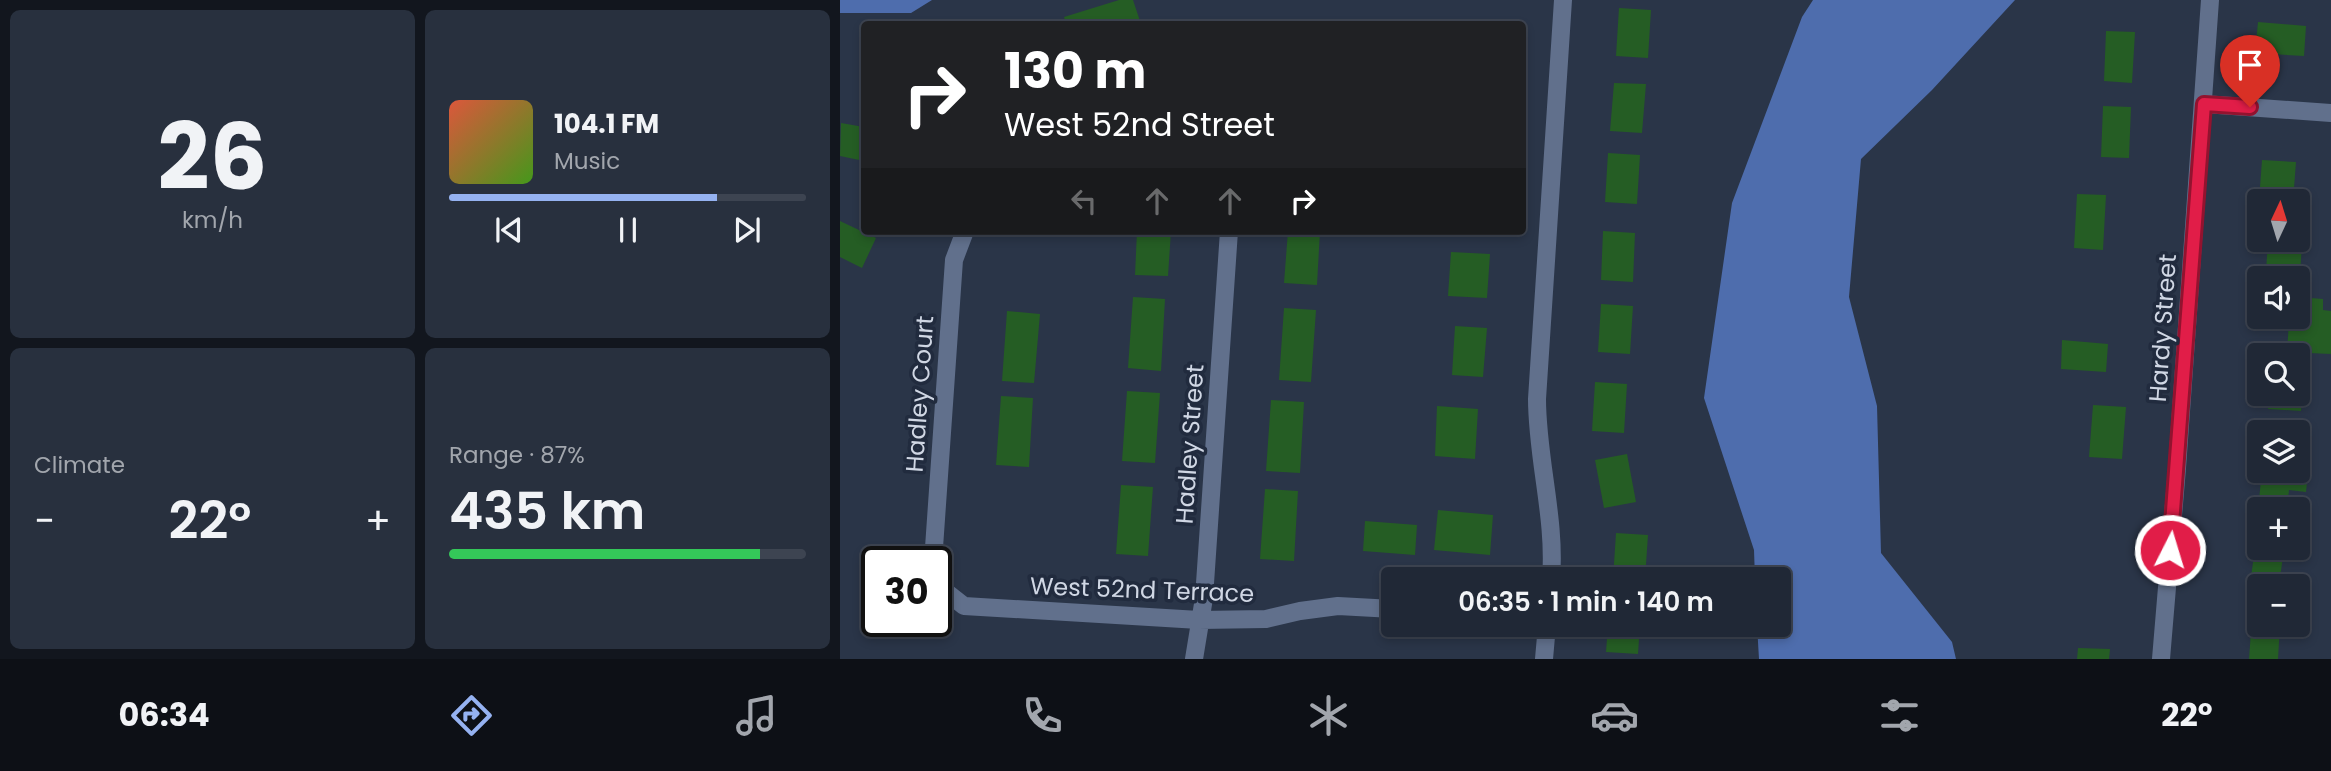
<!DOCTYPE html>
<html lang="en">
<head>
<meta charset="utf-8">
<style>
  :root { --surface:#202836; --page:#28303e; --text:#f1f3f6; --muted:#a2a6ad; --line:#3d4451; --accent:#95b2f1 }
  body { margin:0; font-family:Poppins,sans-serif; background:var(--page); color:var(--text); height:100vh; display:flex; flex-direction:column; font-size:26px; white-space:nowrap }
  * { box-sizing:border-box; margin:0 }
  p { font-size:23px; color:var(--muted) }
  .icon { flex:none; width:38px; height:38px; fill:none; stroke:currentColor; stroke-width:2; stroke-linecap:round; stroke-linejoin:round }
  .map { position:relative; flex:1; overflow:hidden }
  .side { display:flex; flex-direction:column; gap:10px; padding:10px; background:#12161e; width:840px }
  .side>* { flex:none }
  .top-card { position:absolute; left:21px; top:21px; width:665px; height:214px; border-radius:7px; box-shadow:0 4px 10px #0003,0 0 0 2px var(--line); background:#202124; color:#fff; overflow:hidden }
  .needle { width:46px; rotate:4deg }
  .buttons { position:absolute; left:1407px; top:189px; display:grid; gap:14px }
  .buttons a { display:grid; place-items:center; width:63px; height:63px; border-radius:7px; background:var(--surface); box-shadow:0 4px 10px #0003,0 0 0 2px var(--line); font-size:35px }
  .speed { position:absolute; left:21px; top:546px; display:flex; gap:14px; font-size:35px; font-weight:700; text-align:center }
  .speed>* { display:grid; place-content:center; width:91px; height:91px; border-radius:50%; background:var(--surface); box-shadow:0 4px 10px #0003,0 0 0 2px var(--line); line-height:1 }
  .speed .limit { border:4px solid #111; border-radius:10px; background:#fff; color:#111 }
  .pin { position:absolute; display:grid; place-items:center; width:60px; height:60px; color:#fff; margin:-72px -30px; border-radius:50% 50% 50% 0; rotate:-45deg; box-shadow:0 0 7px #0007 }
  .pin .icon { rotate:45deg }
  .me { position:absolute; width:77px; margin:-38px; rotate:5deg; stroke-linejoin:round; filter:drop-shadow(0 0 5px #0008) }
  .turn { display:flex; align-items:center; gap:24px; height:147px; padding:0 28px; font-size:32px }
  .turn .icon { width:91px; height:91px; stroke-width:2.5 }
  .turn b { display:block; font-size:49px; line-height:60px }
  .lanes { display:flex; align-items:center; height:66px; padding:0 28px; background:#0003; justify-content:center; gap:35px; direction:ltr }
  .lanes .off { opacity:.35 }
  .big { font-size:52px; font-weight:600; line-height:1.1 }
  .side .tile { flex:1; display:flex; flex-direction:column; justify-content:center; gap:10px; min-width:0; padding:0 24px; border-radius:10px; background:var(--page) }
  .side .dial { align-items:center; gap:0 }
  .dial b { font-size:91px; line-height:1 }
  .song { display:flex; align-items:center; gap:21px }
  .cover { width:84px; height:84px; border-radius:10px; background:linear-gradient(135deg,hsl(10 70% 55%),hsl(100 70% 35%)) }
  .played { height:7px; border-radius:4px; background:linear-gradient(90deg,var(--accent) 75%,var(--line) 75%) }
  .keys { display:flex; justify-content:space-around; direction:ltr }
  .heat { display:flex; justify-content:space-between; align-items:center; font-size:38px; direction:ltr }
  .charge { height:10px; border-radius:5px; background:linear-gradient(90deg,#34c759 87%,var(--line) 0) }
  .side .tiles { flex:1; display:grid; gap:10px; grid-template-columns:repeat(2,1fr) }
  .trip { position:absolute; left:541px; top:567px; width:410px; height:70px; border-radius:7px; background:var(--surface); box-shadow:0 4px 10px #0003,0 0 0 2px var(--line); font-weight:600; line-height:70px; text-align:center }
  .tabs { display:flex; height:112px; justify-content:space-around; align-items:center; background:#0d1016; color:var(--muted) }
  .tabs .icon { width:49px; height:49px }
  .tabs .on { color:var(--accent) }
  .tabs b { font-size:32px; color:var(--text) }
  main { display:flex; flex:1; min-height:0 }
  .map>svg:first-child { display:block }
  .forest { fill:#4e6dad }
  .building { fill:#255d24 }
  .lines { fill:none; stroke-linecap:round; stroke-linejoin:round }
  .minor { stroke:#61708c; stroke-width:18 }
  .route-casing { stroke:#92132f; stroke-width:18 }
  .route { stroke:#e11d48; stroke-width:12 }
  .labels { text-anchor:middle; stroke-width:7; stroke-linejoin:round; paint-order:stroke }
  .street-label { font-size:24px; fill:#d0d7e4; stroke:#212b3e }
</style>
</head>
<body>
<main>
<section class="side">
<div class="tiles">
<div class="tile dial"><b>26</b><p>km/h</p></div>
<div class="tile">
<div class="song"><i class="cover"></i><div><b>104.1 FM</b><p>Music</p></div></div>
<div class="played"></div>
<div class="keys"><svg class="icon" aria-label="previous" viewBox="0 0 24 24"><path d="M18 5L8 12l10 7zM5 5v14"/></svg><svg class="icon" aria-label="pause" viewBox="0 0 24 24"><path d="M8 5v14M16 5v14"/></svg><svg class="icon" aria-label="next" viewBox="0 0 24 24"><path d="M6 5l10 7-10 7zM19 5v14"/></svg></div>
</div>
<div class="tile"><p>Climate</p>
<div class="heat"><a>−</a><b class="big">22°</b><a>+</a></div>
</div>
<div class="tile"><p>Range · 87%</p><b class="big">435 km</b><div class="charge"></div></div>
</div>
</section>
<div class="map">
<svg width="1491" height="659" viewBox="0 0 1491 659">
  <rect width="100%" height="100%" fill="#2a3548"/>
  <path class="forest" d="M0,0H92L71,13H0Z
    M973,0H1175L1092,90L1021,159L1009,297L1037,406L1041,553L1112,642L1116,659H919L917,625H938V579H915L914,550L864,398L892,203L962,17Z"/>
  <path class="building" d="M279,0H293L301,24H226L224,17Z
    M779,8L811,10L808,58L776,56Z
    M1418,22L1466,26L1464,56L1415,53Z
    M1266,31L1295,32L1292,83L1264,81Z
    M774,83L806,84L802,133L770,131Z
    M1263,106L1291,107L1289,158L1261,157Z
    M1,123L24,127V161L0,156Z
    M768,153L800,155L797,204L765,202Z
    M1422,160L1456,162L1453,201H1419Z
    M1237,194L1266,195L1263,250L1234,248Z
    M0,221L36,238L22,268L0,257Z
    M1458,230H1463L1460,274L1426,272L1428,240H1458Z
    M297,231H331L328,276L295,275Z
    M448,231H480L477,285L444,283Z
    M763,231L795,233L793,282L761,280Z
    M611,252L650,254L647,298L608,296Z
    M293,297L325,299L321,371L288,368Z
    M1458,297L1483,299V310L1491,311V354L1447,352L1449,321L1435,320V317H1458Z
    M761,304L793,306L790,354L758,352Z
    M444,308L476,310L471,382L439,380Z
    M167,311L200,314L194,383L162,381Z
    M615,326L647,328L643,377L612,375Z
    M1222,340L1268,344L1266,372L1221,369Z
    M1458,367H1464L1461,411L1428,409L1429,394H1458Z
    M755,382L787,384L784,433L752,431Z
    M287,391L320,393L315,463L282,461Z
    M161,396L193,398L189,467L156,465Z
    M431,400L464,402L460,473L426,471Z
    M1253,405L1286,407L1282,459L1249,457Z
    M597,406L638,409L635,459L595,456Z
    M787,454L796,502L764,508L755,460Z
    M1422,471L1468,472L1466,492L1449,490L1447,509H1418Z
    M281,485L313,487L308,556L276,554Z
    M425,489L458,491L454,561L420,559Z
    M598,510L653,515L650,555L594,550Z
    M525,521L577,525L575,555L523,551Z
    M776,533L808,535L805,579H773Z
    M1416,539H1419V548H1444L1439,586H1419V594L1409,593Z
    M1412,618H1419V625H1440L1438,659H1409Z
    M768,625H800L798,654L766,652Z
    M1238,648L1270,649L1269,659H1237Z"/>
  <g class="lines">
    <path class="minor" d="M1364,104L1491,113
      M93,562L114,260L125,231
      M711,579C716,519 697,459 697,399L723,0
      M96,584L124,606L359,620L426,619L460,611L498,606L553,609
      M354,659L364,598L389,231
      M704,659L707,625
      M1321,659L1337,468L1370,0"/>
  </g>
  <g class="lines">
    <defs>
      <path id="route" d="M1330,550L1364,104L1410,107"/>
    </defs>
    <use href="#route" class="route-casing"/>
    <use href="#route" class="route"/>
  </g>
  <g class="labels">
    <g class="street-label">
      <text transform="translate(1323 328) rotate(-86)" y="8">Hardy Street</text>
      <text transform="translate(80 394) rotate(-86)" y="8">Hadley Court</text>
      <text transform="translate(350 444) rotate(-86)" y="8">Hadley Street</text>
      <text transform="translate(302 590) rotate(2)" y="8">West 52nd Terrace</text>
    </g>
  </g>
</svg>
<div class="buttons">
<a><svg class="needle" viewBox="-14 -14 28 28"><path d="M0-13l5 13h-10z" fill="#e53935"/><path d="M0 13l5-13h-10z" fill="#a2a6ad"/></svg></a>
<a><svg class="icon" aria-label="sound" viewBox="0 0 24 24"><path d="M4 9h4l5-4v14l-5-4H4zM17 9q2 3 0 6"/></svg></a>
<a><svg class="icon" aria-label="search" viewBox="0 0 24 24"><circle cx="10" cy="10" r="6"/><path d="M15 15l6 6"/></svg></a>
<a><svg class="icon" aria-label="layers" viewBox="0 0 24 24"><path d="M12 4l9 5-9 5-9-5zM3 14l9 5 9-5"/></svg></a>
<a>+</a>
<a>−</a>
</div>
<div class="speed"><div class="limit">30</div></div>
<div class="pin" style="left:1410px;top:107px;background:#d93025"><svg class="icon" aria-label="arrive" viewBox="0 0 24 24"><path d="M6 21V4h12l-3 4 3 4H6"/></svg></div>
<svg class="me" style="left:1330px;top:550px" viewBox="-20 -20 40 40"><circle r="17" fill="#e11d48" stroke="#fff" stroke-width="3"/><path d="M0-11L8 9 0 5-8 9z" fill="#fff"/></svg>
<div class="trip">06:35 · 1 min · 140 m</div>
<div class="top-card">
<div class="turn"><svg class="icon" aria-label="right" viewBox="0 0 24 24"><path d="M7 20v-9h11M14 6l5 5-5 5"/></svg><div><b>130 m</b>West 52nd Street</div></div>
<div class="lanes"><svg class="icon off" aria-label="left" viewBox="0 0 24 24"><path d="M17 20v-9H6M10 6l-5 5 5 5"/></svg><svg class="icon off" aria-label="ahead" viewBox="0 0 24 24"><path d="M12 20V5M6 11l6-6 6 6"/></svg><svg class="icon off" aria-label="ahead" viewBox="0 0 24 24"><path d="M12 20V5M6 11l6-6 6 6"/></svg><svg class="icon" aria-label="right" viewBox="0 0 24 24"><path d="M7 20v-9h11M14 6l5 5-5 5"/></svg></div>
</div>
</div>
</main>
<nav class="tabs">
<b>06:34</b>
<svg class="icon on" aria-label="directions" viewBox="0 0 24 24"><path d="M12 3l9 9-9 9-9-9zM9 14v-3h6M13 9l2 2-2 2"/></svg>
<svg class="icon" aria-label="music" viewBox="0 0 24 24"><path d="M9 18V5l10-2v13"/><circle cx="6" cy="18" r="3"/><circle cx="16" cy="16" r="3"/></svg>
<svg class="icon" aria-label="phone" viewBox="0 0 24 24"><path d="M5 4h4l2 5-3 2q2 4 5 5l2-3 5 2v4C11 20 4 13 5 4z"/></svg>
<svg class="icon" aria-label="climate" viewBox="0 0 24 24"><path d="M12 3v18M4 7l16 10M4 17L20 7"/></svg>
<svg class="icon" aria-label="car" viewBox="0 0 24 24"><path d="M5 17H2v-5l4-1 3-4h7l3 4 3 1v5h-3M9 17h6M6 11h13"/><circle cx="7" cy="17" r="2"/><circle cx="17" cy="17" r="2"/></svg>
<svg class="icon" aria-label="filters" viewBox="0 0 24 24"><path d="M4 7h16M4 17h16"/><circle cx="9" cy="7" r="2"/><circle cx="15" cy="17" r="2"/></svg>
<b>22°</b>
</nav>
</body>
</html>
